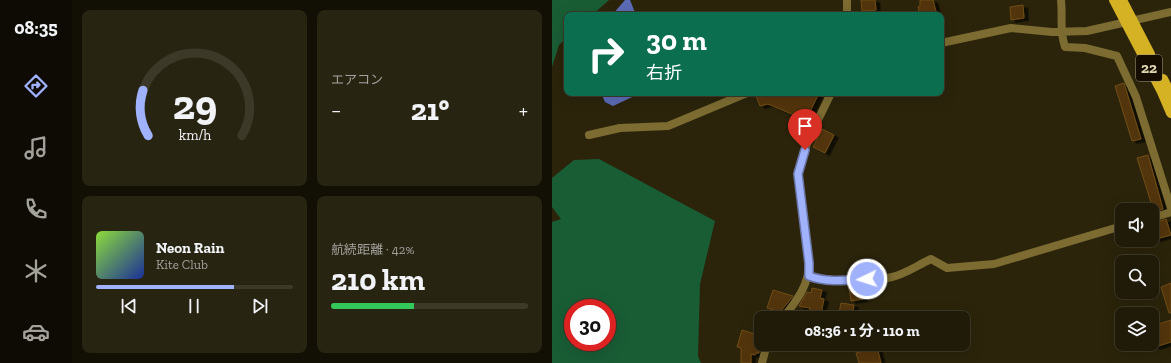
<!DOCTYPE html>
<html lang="ja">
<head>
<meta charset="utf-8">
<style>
  :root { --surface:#201b08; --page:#282412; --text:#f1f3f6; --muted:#a2a19c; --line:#3d3929; --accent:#a1b2fd }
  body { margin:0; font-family:"Zilla Slab","Noto Sans JP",serif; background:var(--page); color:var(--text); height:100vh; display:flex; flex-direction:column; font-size:15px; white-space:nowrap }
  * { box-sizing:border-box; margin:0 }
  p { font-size:13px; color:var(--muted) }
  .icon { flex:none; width:22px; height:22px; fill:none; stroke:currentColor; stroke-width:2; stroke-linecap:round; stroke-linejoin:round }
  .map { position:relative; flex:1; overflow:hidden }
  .sheet { display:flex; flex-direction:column; gap:10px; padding:10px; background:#120f04; width:480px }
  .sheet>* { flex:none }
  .top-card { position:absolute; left:12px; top:12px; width:380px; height:84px; border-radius:8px; box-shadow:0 4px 16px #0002,0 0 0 1px var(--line); background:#0b6e4f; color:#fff; overflow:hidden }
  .fabs { position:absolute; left:563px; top:203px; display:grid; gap:8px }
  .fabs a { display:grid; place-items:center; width:44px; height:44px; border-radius:8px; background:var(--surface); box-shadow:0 4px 16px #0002,0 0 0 1px var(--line); font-size:20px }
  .speed { position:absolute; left:12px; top:299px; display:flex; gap:8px; font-size:20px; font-weight:700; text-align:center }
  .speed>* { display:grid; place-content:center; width:52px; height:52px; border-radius:50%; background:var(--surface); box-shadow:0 4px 16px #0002,0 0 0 1px var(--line); line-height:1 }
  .speed .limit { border:6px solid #d22; background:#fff; color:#111 }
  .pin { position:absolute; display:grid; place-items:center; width:34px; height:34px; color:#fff; margin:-41px -17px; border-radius:50% 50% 50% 0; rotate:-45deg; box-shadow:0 0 4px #0007 }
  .pin .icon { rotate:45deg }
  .me { position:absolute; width:44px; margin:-22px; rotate:266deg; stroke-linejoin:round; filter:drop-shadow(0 0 3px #0008) }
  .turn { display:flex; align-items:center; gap:14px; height:84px; padding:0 16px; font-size:18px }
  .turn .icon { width:52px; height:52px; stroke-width:2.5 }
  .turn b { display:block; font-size:28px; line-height:34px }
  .big { font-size:30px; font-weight:700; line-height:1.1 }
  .sheet .card { flex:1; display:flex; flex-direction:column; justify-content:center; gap:6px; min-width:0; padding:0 14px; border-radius:8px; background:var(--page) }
  .sheet .dial { align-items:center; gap:0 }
  .dial svg { height:104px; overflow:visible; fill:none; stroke:var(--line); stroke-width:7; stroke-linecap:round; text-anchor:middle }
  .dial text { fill:var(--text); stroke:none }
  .song { display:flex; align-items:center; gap:12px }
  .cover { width:48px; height:48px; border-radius:6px; background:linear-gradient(135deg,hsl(90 70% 55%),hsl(230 70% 35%)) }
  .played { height:4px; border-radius:2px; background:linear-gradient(90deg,var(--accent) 70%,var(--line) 70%) }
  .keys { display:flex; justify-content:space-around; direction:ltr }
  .heat { display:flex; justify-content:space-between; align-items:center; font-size:22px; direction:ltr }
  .charge { height:6px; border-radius:3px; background:linear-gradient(90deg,#34c759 42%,var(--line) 0) }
  .sheet .tiles { flex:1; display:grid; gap:10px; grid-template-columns:repeat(2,1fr) }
  .trip { position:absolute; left:202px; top:311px; width:216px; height:40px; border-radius:8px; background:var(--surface); box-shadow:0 4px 16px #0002,0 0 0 1px var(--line); font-weight:700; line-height:40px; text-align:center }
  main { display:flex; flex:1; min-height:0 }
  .tab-bar { display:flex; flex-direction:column; width:72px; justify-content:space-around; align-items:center; background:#0d0b03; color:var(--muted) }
  .tab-bar .icon { width:28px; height:28px }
  .tab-bar .current { color:var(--accent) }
  .tab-bar b { font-size:18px; color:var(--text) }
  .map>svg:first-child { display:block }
  .forest { fill:#195d35; fill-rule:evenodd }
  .water { fill:#5c6bb5 }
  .building { fill:#523608; stroke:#704d18; filter:url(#shadow) }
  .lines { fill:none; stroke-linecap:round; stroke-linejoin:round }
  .street { stroke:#7c6c32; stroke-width:8 }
  .primary { stroke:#d5b223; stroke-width:10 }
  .route-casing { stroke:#6974a4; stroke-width:10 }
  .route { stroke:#a1b2fd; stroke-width:7 }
  .labels { text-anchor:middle; stroke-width:4; stroke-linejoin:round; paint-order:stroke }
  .shield { fill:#140d00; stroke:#a1987a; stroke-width:1 }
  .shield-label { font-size:15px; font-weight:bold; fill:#ded4ae }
</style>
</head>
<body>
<main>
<nav class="tab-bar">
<b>08:35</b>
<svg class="icon current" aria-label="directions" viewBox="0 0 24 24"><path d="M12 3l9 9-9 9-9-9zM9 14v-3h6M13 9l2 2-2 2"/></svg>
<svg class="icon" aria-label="music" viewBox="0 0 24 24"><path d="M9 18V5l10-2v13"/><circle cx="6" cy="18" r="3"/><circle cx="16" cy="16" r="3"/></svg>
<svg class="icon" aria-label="phone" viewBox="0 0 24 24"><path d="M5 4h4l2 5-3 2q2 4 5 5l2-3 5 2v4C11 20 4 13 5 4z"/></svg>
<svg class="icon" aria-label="climate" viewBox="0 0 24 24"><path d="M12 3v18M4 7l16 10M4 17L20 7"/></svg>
<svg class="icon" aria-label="car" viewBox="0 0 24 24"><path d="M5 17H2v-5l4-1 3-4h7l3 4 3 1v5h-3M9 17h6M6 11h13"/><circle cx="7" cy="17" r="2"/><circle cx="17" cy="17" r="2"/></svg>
</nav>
<section class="sheet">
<div class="tiles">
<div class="card dial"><svg viewBox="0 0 100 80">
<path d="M14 69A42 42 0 1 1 86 69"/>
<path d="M14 69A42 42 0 0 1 10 34" stroke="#a1b2fd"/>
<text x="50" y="56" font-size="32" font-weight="700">29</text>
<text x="50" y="72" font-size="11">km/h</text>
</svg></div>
<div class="card"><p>エアコン</p>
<div class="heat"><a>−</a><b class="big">21°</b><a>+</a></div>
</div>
<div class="card">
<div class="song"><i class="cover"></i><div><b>Neon Rain</b><p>Kite Club</p></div></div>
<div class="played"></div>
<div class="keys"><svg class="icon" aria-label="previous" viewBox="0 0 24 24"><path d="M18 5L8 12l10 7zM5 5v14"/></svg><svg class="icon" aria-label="pause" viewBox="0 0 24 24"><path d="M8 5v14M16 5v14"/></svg><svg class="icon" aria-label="next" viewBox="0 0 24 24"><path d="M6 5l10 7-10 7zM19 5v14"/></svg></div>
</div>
<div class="card"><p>航続距離 · 42%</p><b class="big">210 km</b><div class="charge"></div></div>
</div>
</section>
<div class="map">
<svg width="619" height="363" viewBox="0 0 619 363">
  <defs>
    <filter id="shadow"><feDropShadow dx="4.5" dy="2.5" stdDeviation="0" flood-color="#0009"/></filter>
  </defs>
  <rect width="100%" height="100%" fill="#2b240b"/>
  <path class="forest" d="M0,0H57L40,15H15V37L7,45L0,67Z
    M47,159L163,221L148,284L146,356L149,363H0V222L9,219L0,207V178L22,160ZM21,308H55V342H21Z"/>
  <path class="water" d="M73,0H78L84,15H60Z
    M49,93H89L61,106L53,102Z"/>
  <path class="building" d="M309,0H323L324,10L310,11Z
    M368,0H381L385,15H368L366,7L368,6Z
    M471,5L472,18L459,20L458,7Z
    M572,83L589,139L580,141L563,86Z
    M212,93H236L243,96L245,93H267L254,120L216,104L208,106L204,96Z
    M270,129L282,135L273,153L261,147Z
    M596,155L611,209L602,212L585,158Z
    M614,219L619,235L600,240V224Z
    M619,283V313H617L609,287Z
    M309,287L311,299L299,301L297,288Z
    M260,288L270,290L268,298L272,299L268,318H256L258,308L247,306L255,292L259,293Z
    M221,290L241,296L228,312L215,308Z
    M289,303L302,305L300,318H286Z
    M619,320V342L603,347L600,336V326Z
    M190,330L209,336L207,353H204L203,355L199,354V363H189V348L185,347Z
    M325,347L329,363H307L304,353Z"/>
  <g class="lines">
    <path class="street" d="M509,0C511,18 507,29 513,47L533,48L565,56L584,97L619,208
      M295,15V0
      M389,43L459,28L500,32L535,31L619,12
      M37,135L68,128L116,126L195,93
      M600,218L619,212
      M257,276C272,282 323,281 340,277C353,274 366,265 379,259L395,268L442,264L570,226
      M231,318C244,301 257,286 257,263L246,174C251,146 267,119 279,93
      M210,363L215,344"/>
    <path class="primary" d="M562,0L610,92L619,113
      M570,0L598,54
      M611,79L619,95"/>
  </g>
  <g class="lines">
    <defs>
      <path id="route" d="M253,150L246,174L257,263V276C275,283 297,280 315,279"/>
    </defs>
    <use href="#route" class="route-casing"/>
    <use href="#route" class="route"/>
  </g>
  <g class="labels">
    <rect class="shield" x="584" y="55" width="26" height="26" rx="3"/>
    <g class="shield-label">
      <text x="597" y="73">22</text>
    </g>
  </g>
</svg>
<div class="fabs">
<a><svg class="icon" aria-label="sound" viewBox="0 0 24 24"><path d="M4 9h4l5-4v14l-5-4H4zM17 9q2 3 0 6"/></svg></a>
<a><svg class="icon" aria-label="search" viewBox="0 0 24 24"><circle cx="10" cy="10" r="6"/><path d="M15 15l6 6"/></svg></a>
<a><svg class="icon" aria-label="layers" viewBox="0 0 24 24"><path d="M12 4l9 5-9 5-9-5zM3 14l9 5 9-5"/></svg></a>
</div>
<div class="speed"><div class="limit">30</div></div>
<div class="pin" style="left:253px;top:150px;background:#d93025"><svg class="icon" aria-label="arrive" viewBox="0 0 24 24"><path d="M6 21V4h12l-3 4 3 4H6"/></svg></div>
<svg class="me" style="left:315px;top:279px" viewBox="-20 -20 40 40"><circle r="17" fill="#a1b2fd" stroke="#fff" stroke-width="3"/><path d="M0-11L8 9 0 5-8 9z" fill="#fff"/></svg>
<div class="trip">08:36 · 1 分 · 110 m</div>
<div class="top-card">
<div class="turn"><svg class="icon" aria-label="right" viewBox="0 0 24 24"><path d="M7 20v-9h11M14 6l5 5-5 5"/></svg><div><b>30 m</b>右折</div></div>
</div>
</div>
</main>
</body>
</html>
